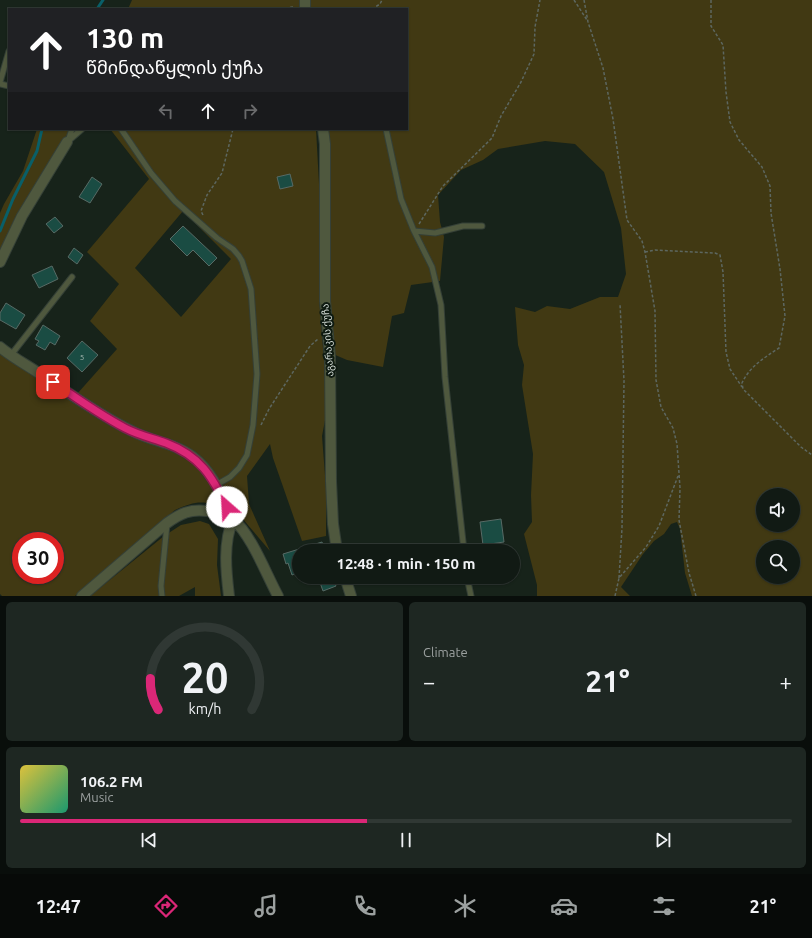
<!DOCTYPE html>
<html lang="en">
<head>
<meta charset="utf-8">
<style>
  :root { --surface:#111a14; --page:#1e2722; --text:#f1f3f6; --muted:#9ca1a0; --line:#303834; --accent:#db2777 }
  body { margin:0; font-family:Ubuntu,"Noto Sans Georgian",sans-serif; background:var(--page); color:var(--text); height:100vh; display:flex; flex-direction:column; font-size:15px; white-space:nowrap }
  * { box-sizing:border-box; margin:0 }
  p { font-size:13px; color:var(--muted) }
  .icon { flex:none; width:22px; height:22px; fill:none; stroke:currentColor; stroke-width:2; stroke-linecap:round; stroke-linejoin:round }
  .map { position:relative; height:596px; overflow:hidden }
  .sheet { display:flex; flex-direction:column; gap:6px; padding:6px; background:#090e0b; flex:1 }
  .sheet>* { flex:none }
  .guide { position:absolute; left:8px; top:8px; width:400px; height:122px; border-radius:0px; box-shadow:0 1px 3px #0004,0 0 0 1px var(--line); background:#202124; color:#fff; overflow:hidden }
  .fabs { position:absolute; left:756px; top:488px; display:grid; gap:8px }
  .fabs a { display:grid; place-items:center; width:44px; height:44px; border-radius:50%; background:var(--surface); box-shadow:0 1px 3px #0004,0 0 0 1px var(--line); font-size:20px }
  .speed { position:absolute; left:12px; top:532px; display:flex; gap:8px; font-size:20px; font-weight:700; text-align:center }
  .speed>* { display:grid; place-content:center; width:52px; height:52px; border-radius:50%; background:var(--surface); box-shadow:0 1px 3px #0004,0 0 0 1px var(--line); line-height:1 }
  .speed .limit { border:6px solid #d22; background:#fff; color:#111 }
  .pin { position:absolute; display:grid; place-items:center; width:34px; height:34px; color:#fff; margin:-17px; border-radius:8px; box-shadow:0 2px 6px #0006 }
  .me { position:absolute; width:44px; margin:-22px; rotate:334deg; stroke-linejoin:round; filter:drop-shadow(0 0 3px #0008) }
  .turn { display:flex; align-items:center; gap:14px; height:84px; padding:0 12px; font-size:18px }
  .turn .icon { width:52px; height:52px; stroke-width:2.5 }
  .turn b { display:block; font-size:28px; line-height:34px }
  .lanes { display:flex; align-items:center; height:38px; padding:0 12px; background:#0003; justify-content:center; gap:20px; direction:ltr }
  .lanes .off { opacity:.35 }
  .big { font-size:30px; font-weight:600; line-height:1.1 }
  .sheet .card { flex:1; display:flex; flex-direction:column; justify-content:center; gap:6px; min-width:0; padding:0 14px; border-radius:6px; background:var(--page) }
  .sheet .dial { align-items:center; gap:0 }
  .dial svg { height:104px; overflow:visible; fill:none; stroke:var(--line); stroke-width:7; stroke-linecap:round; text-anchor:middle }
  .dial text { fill:var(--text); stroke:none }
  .song { display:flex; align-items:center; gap:12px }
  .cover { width:48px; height:48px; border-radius:6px; background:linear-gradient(135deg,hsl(50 70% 55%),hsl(160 70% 35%)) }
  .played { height:4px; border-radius:2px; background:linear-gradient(90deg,var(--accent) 45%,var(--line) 45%) }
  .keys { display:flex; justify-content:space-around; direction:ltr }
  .heat { display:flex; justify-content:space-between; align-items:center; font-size:22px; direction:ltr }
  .sheet .tiles { flex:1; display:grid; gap:6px; grid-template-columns:1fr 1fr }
  .card:last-child { grid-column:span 2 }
  .trip { position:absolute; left:292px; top:544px; width:228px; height:40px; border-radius:20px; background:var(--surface); box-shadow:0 1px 3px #0004,0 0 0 1px var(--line); font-weight:600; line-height:40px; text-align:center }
  .menu { display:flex; height:64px; justify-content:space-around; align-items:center; background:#070a08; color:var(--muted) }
  .menu .icon { width:28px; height:28px }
  .menu .current { color:var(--accent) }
  .menu b { font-size:18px; color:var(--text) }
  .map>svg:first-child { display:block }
  .green { fill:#413913; fill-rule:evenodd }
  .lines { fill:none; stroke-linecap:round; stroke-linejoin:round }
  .stream { stroke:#095f68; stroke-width:3 }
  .building { fill:#1a4c43; stroke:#576a65 }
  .lane-casing { stroke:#354037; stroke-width:7 }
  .street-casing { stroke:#354037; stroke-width:12 }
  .path { stroke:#5d6760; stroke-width:1.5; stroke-dasharray:3 2; stroke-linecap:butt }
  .lane { stroke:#4f583e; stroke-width:5 }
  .street { stroke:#4f583e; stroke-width:10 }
  .route-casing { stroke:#8e194d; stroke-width:10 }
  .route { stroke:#db2777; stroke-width:7 }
  .labels { text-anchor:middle; stroke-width:4; stroke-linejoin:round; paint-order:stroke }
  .number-label { font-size:8px; fill:#a2b5ae }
  .street-label { font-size:10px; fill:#d0d8d2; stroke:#0e1a11 }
</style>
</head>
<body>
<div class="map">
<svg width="812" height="596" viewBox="0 0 812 596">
  <rect width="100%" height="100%" fill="#17231a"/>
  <path class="green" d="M132,0H299V9H128Z
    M310,0H812V596H692L685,573L680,529L677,522L671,524L664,534L654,541L643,554L621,587L630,596H537V585L524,534L532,522L531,495L533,454L522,385L524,365L518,345L515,307L535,312L547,306L570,309L600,297H618L626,274L621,228L604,172L575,144L545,141L498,149L483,160L461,170L438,195L440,222L444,237L440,281L411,285L404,313L392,316L383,367L347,360L333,354L330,302V202L327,129H407V9H311ZM763,495H793V525H763ZM763,547H793V577H763Z
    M37,129H71L16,216L0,252V213L4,204L23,171Z
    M110,129H316L320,202L319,297L326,387L327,410L322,436L326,488V536L302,541L273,458L270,444L247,476L249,504L270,551L236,511L198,454L184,445L132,428L77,394L117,349L90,321L119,284L87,252L149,179ZM183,211L231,259L181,317L135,268Z
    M0,352L194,462L227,510C205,500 197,500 175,510L75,596H2L0,594ZM21,541H55V575H21Z
    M200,521L209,524L218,539L217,565L221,596H195V587L179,596H90L164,536L181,525Z"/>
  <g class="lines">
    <path class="stream" d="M97,9L103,0
      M0,231L13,199L37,151L42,129"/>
  </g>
  <path class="building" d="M290,174L293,186L280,189L277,177Z
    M92,177L102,184L90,203L79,197Z
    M55,217L63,226L54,233L46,224Z
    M183,226L217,258L209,266L193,250L187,256L170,239Z
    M74,248L83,255L77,264L68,257Z
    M52,266L58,279L39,288L32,275Z
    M6,303L25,315L16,329L0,320V313Z
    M43,325L60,336L55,345L50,342L45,350L36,345L39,341L35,339Z
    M82,341L98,355L82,372L67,358Z
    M501,519L504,542L483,545L480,522Z
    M322,542L325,551H299V572L292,575L288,563L286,564L283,554Z
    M318,577H332L336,586L323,591Z"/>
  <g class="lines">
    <defs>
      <path id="lane" d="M0,82L9,51
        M0,84L9,86
        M121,129L151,173L175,201L217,238L233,249L239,256L242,261L251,289L257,374L253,425L247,455L239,468L230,477L216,485
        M386,129L401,199L414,231L435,233L463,226H482
        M68,141L72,129
        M67,142L82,129
        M414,231L432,267L441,305L445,377L464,551
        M11,355L72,277
        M467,577L471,596
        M162,596L161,586L167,524"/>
      <path id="street" d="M305,0V9
        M323,129L325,144V301L330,357L331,481L333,524L337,551
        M0,262L22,216L67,142
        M0,347C13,358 29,366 43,376C72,395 101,416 132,431C151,441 175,443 193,457C213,472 222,497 233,519C223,543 226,571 229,596
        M345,577L351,596
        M82,596L167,523C181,513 190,509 207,511C215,512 227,514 233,519C252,536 266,574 278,596"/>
    </defs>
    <use href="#lane" class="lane-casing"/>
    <use href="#street" class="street-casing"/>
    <path class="path" d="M574,0L587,20
      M584,0L588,22L603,68L613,119L627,220L642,241L645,252L655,311L656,380L661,407L673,428L677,444L680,488L679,520L689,573L696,596
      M711,0V26L723,45L726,92L730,122L739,140L762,167L770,186L771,213L780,269L785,316L779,348C764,358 750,366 742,383L743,389L801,447L812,455
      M275,9L294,7
      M372,9L380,4L382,0
      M203,215L201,211L207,195L222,173L233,129
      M419,224L443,186L492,138L501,116L521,82L534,54L535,27L540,0
      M645,252L655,250L715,253L720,255L723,272L726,352L730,369L742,387
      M261,425L269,409L310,346L318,339
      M619,578L622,528L624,381L620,304
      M615,596L619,578L646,547L659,526L678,476"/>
    <use href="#lane" class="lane"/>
    <use href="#street" class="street"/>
  </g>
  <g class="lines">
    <defs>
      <path id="route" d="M53,382C76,398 100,415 125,428C138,435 152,438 166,443C200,456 212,476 227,507"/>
    </defs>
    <use href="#route" class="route-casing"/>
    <use href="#route" class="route"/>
  </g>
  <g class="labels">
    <g class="number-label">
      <text x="82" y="360">5</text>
    </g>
    <g class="street-label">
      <text transform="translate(327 340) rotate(-94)" y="4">აგარაკის ქუჩა</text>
    </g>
  </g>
</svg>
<div class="fabs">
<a><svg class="icon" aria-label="sound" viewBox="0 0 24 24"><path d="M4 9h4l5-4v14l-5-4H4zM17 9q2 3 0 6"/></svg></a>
<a><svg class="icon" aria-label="search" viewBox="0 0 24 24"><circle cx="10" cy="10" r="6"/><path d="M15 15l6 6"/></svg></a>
</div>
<div class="speed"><div class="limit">30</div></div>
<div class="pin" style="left:53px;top:382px;background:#d93025"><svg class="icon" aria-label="arrive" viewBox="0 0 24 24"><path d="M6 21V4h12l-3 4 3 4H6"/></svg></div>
<svg class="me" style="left:227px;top:507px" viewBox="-20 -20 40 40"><circle r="19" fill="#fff"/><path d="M0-13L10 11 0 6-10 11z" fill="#db2777"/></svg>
<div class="trip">12:48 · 1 min · 150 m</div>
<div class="guide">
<div class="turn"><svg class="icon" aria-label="ahead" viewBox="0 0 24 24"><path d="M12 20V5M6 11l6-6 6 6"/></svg><div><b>130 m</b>წმინდაწყლის ქუჩა</div></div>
<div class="lanes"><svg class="icon off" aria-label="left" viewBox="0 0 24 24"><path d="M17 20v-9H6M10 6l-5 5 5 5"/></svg><svg class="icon" aria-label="ahead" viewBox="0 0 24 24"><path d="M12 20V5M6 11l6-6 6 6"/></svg><svg class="icon off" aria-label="right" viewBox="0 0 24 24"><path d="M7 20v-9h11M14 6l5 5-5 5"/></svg></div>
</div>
</div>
<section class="sheet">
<div class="tiles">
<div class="card dial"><svg viewBox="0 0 100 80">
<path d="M14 69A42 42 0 1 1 86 69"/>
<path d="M14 69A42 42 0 0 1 8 45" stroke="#db2777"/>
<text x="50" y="56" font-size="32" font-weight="700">20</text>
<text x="50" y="72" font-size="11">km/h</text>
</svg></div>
<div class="card"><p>Climate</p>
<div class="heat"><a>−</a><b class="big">21°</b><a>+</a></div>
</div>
<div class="card">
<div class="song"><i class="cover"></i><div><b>106.2 FM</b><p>Music</p></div></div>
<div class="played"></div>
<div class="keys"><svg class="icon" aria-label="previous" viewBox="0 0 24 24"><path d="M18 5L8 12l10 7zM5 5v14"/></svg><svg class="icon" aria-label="pause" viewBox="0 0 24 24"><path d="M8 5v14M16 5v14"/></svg><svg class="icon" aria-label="next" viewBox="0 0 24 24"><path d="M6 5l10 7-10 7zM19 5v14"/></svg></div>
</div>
</div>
</section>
<nav class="menu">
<b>12:47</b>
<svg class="icon current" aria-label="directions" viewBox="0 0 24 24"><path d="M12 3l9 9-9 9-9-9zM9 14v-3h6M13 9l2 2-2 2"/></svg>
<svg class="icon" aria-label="music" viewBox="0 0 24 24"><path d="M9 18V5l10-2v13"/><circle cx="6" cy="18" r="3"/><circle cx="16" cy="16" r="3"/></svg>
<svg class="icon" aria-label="phone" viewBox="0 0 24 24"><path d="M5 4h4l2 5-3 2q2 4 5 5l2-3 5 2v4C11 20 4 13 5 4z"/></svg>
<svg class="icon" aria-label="climate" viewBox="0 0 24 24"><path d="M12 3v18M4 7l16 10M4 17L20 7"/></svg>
<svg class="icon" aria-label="car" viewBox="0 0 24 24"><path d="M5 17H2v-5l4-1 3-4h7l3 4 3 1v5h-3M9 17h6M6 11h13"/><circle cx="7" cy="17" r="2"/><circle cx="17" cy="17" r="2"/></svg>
<svg class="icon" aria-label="filters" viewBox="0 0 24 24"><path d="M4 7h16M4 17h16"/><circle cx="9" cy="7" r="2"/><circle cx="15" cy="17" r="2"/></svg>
<b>21°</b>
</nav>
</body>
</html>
